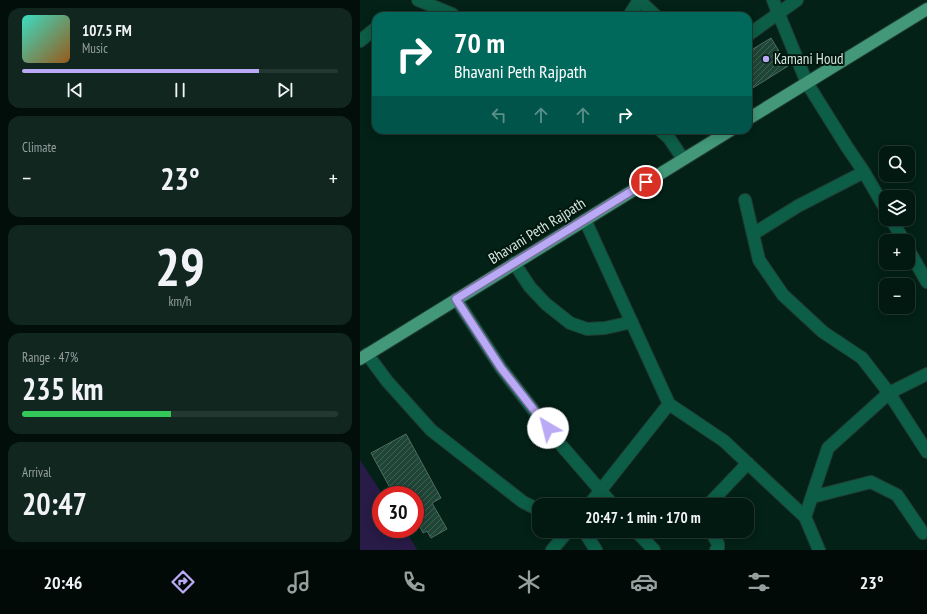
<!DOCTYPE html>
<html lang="en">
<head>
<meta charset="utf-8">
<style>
  :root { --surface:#021911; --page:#10261f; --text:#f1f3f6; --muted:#96a09f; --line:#233831; --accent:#baaaf6 }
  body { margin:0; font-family:"PT Sans Narrow",sans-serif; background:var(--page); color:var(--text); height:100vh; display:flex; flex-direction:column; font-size:15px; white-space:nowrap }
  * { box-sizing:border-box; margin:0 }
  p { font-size:13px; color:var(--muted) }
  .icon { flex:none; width:22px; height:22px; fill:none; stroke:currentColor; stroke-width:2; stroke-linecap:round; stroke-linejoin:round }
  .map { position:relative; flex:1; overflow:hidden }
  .panel { display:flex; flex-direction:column; gap:8px; padding:8px; background:#010e09; width:360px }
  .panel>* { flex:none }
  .banner { position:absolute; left:12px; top:12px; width:380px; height:122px; border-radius:12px; box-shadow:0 2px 10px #0003,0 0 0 1px var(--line); background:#00695c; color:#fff; overflow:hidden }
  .controls { position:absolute; left:519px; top:146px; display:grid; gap:8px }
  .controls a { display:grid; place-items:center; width:36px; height:36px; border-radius:8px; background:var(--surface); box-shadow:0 2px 10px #0003,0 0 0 1px var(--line); font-size:20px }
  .speed { position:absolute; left:12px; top:486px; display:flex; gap:8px; font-size:20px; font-weight:700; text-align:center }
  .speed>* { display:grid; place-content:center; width:52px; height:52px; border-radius:50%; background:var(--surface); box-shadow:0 2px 10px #0003,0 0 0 1px var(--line); line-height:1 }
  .speed .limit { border:6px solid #d22; background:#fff; color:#111 }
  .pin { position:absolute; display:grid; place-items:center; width:34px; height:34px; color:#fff; margin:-17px; border:2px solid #fff; border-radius:50%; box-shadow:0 1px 4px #0007 }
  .me { position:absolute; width:44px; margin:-22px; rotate:323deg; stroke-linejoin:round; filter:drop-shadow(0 0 3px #0008) }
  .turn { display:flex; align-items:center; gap:14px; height:84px; padding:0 16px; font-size:18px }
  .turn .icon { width:52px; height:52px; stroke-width:2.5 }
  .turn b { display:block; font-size:28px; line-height:34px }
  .lanes { display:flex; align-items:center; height:38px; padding:0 16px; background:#0003; justify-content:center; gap:20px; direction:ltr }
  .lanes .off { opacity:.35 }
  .big { font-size:30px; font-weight:600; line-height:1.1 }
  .panel .tile { flex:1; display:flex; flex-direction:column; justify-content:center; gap:6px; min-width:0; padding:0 14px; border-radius:12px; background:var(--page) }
  .panel .dial { align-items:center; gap:0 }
  .dial b { font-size:52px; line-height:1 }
  .song { display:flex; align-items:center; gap:12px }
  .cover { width:48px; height:48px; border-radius:6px; background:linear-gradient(135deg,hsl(170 70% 55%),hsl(30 70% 35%)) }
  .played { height:4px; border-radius:2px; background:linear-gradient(90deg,var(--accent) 75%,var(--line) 75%) }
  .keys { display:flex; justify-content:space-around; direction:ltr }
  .heat { display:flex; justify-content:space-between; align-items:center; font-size:22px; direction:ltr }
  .charge { height:6px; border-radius:3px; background:linear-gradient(90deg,#34c759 47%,var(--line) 0) }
  .trip { position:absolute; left:172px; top:498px; width:222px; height:40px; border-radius:12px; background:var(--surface); box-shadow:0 2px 10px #0003,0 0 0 1px var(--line); font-weight:600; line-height:40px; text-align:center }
  .tabs { display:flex; height:64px; justify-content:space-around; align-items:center; background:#010a07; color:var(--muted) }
  .tabs .icon { width:28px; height:28px }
  .tabs .selected { color:var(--accent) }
  .tabs b { font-size:18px; color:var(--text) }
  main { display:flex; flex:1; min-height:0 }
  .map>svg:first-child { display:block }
  .pitch { fill:#281b47 }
  .building { fill:url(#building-hatch); stroke:#4e6c60 }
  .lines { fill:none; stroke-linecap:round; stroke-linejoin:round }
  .street-casing { stroke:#213d33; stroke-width:14 }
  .primary-casing { stroke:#213d33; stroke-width:14 }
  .street { stroke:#0c5e47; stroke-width:12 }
  .primary { stroke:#43987a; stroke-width:12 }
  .route-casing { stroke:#796ea0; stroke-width:10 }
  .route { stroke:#baaaf6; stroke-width:7 }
  .poi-dot { fill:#baaaf6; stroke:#00170e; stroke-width:1.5 }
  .labels { text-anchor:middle; stroke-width:4; stroke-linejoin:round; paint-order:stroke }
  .poi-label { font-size:15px; fill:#d6e6df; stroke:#00170e; text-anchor:start }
  .street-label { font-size:15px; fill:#d6e6df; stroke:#00170e }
</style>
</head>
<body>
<main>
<section class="panel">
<div class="tile">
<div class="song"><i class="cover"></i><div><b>107.5 FM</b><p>Music</p></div></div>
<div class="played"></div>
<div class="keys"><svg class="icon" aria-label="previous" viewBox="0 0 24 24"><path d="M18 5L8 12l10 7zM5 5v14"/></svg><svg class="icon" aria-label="pause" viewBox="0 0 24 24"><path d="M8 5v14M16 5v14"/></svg><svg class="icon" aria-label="next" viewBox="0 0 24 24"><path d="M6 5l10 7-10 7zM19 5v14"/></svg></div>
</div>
<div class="tile"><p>Climate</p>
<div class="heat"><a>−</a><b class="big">23°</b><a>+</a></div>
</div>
<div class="tile dial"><b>29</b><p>km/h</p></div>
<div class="tile"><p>Range · 47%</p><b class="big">235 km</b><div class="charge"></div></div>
<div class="tile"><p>Arrival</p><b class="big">20:47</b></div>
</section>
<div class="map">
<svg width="567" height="550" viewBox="0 0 567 550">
  <defs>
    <pattern id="building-hatch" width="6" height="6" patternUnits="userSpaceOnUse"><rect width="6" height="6" fill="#1f4537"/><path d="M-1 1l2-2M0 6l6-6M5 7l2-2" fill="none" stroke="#3f6054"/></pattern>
  </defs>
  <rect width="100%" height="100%" fill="#032117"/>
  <path class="pitch" d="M0,460L23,495H21V529H44L57,549L56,550H0Z"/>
  <path class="building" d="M411,38L428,66L388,91V52Z
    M46,434L81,498L72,503L87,529L71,538L67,531L63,533L59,525L55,527V495H34L11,453Z"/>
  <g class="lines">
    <defs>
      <path id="street" d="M58,0L92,14L94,16
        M279,0L296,16
        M413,0L447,83L487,147L504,172L526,210
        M269,16L279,0
        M388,35L437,0
        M0,41L16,28
        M300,130L309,138L323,159
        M385,200L399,260L423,295L463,332L502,358L529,393L567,452
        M531,219L544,241
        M225,220L309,404L229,505
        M393,234L438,206L504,172
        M548,249L567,282
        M154,263L170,287L186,304L210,323L227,329L245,328L272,322
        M96,299L141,368L195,438L253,505
        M7,354L27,381L71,430L163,502L179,510
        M309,404L364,441L445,517
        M452,497L511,482L537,495L563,533
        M348,505L388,463
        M224,531L236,550
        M276,531L294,550
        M351,531L358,544V548L356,550
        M192,550L208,531
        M459,550L445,517L468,448L529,393L567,374"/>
      <path id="primary" d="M388,119L567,9
        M0,359L371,130"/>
    </defs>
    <use href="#street" class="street-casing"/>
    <use href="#primary" class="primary-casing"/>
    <use href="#street" class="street"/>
    <use href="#primary" class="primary"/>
  </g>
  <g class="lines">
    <defs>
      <path id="route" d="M188,428L141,368L96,299L286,182"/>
    </defs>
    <use href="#route" class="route-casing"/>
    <use href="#route" class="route"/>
  </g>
  <circle class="poi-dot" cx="406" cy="59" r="4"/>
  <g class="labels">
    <g class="poi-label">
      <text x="414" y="64">Kamani Houd</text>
    </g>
    <g class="street-label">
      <text transform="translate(177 231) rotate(-32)" y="5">Bhavani Peth Rajpath</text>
    </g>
  </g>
</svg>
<div class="controls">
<a><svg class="icon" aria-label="search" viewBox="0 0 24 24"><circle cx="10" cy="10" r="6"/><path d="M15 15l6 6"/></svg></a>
<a><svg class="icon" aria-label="layers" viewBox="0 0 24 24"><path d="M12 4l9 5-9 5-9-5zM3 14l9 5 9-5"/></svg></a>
<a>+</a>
<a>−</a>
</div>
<div class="speed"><div class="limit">30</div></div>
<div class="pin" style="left:286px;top:182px;background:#d93025"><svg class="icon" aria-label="arrive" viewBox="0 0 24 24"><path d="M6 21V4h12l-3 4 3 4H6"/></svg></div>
<svg class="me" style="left:188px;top:428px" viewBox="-20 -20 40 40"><circle r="19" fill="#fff"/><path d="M0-13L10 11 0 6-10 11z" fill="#baaaf6"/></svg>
<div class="trip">20:47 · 1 min · 170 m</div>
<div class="banner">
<div class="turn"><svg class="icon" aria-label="right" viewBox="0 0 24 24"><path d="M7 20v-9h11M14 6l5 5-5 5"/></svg><div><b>70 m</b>Bhavani Peth Rajpath</div></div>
<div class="lanes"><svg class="icon off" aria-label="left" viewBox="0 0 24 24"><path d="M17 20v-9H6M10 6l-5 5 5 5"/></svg><svg class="icon off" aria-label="ahead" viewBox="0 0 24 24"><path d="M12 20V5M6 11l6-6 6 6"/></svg><svg class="icon off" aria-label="ahead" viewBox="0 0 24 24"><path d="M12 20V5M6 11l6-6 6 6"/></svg><svg class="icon" aria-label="right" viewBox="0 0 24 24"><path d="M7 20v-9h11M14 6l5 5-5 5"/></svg></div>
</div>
</div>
</main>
<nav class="tabs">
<b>20:46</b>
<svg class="icon selected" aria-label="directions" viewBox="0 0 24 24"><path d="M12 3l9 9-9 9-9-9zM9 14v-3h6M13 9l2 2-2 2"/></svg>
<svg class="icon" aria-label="music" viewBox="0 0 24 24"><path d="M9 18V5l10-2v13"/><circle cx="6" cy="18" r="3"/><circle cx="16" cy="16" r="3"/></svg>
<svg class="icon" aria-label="phone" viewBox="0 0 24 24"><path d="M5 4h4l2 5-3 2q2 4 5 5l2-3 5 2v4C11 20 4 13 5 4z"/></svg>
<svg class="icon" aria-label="climate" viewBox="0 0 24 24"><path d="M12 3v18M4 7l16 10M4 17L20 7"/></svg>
<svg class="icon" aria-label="car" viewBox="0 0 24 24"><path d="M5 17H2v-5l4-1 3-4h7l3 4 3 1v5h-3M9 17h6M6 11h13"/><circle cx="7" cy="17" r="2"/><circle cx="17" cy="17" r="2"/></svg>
<svg class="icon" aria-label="filters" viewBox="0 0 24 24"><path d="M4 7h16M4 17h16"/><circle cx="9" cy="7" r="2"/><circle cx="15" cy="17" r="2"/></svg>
<b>23°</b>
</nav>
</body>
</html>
